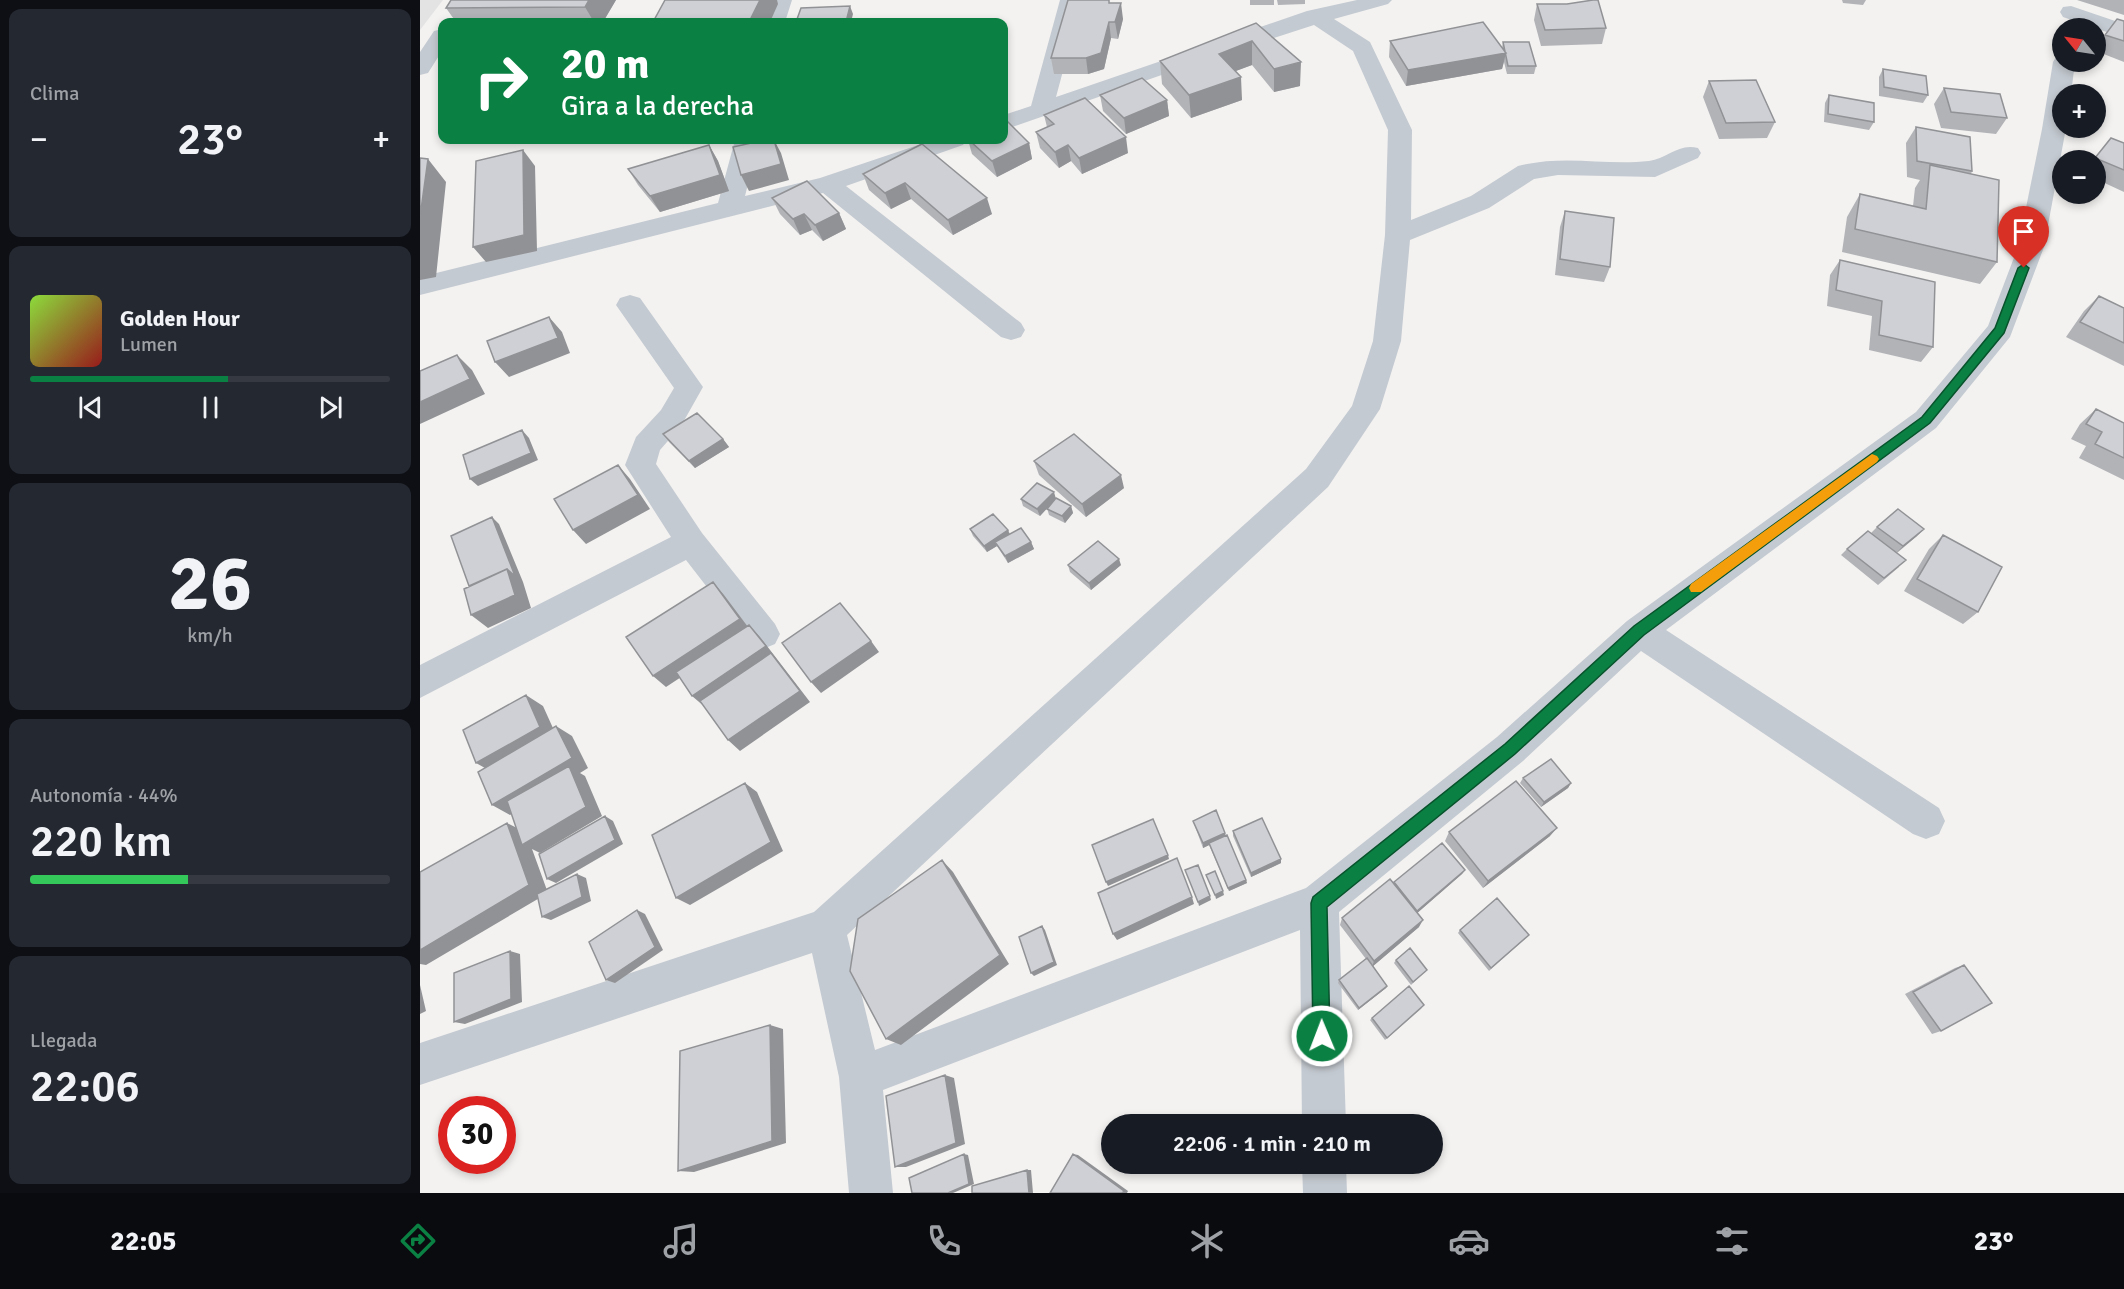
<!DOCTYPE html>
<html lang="es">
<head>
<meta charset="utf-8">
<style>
  :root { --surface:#171b24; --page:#242831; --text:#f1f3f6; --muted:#9ea1a6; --line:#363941; --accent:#0b8043 }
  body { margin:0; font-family:Signika,sans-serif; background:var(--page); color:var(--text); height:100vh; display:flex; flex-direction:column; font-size:22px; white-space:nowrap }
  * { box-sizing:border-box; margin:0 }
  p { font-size:20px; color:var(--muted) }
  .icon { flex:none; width:33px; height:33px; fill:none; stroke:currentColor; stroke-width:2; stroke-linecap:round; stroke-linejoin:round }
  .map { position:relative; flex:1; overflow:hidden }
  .sheet { display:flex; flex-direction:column; gap:9px; padding:9px; background:#0d0f14; width:420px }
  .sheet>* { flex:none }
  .guide { position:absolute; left:18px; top:18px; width:570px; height:126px; border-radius:12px; box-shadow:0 3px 9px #0003; background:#0b8043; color:#fff; overflow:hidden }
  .needle { width:39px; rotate:300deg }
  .controls { position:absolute; left:1632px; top:18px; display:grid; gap:12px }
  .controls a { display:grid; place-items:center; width:54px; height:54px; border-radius:50%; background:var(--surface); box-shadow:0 3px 9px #0003; font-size:30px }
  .speed { position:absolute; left:18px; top:1096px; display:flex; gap:12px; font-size:30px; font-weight:700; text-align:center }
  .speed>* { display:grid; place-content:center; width:78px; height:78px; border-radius:50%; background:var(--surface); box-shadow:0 3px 9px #0003; line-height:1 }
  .speed .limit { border:9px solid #d22; background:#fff; color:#111 }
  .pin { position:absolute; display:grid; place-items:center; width:51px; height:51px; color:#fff; margin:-62px -26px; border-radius:50% 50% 50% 0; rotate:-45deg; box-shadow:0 0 6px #0007 }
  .pin .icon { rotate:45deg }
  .me { position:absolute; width:66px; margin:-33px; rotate:359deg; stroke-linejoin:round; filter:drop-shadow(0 0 4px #0008) }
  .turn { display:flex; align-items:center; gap:21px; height:126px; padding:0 24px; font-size:27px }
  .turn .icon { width:78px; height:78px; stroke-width:2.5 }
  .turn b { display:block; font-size:42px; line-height:51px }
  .big { font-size:45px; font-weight:600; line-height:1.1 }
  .sheet .tile { flex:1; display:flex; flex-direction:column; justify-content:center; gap:9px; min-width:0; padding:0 21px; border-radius:12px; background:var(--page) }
  .sheet .dial { align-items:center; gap:0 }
  .dial b { font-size:78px; line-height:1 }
  .song { display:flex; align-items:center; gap:18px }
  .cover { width:72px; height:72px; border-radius:9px; background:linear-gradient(135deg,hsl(90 70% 55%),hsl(0 70% 35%)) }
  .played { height:6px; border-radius:3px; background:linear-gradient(90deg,var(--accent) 55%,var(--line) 55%) }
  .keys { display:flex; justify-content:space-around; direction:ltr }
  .heat { display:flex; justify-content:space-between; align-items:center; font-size:33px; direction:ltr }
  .charge { height:9px; border-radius:4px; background:linear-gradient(90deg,#34c759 44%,var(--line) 0) }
  .trip { position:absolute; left:681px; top:1114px; width:342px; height:60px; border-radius:30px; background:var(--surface); box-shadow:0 3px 9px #0003; font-weight:600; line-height:60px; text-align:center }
  .tabs { display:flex; height:96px; justify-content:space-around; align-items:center; background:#090b0e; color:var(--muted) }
  .tabs .icon { width:42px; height:42px }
  .tabs .on { color:var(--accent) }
  .tabs b { font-size:27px; color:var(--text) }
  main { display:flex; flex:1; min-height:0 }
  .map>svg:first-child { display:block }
  .education { fill:#e4e3e3 }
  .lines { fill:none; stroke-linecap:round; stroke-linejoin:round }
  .minor { fill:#c4cad1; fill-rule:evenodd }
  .wall { fill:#b2b3b7 }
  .shaded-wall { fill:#919295 }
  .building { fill:#cfd0d5; stroke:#919295; stroke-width:1.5 }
  .route { fill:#0b8043; stroke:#07532c; stroke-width:1.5 }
  .slow { fill:#f59e0b }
</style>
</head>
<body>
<main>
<section class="sheet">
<div class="tile"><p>Clima</p>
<div class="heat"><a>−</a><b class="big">23°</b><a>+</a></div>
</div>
<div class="tile">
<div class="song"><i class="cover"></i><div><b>Golden Hour</b><p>Lumen</p></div></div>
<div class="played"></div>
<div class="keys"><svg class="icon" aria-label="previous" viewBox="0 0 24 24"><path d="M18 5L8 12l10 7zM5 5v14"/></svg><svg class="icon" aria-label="pause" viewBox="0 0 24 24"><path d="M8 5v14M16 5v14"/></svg><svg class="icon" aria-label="next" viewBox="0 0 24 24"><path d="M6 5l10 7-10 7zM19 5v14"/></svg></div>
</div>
<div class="tile dial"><b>26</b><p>km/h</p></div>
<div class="tile"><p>Autonomía · 44%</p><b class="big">220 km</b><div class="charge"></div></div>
<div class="tile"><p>Llegada</p><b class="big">22:06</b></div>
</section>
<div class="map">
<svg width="1704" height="1193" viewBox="0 0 1704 1193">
  <rect width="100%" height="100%" fill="#f3f2f1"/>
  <path class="education" d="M0,0H23L0,30Z"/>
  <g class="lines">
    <path class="minor" d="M350,0H372L365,22H344Z
      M640,0H662L636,97L887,11L937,0H972L968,4L914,19L950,42L992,130L991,220L1051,196L1098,166C1146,154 1184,166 1229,161C1247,159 1258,143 1278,148L1281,153L1278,158L1235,177L1138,175L1114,179L1069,208L990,240L981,341L960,409L908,487L427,935L455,1050L886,888L1077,737L1207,621L1496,412L1568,326L1598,247L1622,129L1633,62L1636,57L1642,56V62H1655L1651,94H1642V128H1646L1624,247L1590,337L1516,428L1246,630L1519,808L1525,821L1519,834L1506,839L1493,834L1221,651L1103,761L919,912L926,1125H882L880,930L463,1090L473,1193H429L419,1077L392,953L0,1085V1043L394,912L886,469L932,406L953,341L965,235L968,130L933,51L894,25L779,62L584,130V115L611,106Z
      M1651,6L1704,24V38L1643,17L1640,12L1643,7Z
      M22,29V51L8,73L0,75V52L14,31Z
      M315,140H339L325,196L400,178L513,140H547L543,145L426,186L601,323L605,330L601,337L591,340L581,337L403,193L0,295V277L298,203Z
      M210,295L220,298L283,387L261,426L240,450L236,464L282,533L355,624L360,634L355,644L343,649L331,644L266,560L0,698V665L251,537L205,465L216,437L241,410L254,388L196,305L200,298Z
      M882,1164H926L927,1193H883Z"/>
  </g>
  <path class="wall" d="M196,0L183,22H36L26,8Z
    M830,0H854V5H830Z
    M857,0H885V4L858,5Z
    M1422,0H1446L1443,5L1423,3Z
    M1657,0H1704V15Z
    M694,3L703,19L698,39L691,38L684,69L668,74H634L631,58Z
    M1117,4H1147L1186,28L1182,44L1121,46L1114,20Z
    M1697,19L1704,21V62L1676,51V48Z
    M836,23L880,86L854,92L832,65L815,71L822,100L771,118L742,84L740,61Z
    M970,41L1082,48L1083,42L1116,66L1114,74H1087L1084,62L1082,69L986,86L969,57Z
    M1463,69L1508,95L1503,103L1459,96V77Z
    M1289,81L1355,122L1347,138L1299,139L1283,97Z
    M1524,88L1587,118L1576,134L1521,128L1514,104Z
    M680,95L747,100L749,116L706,134L683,111Z
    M1409,95L1454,122L1449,130L1404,122L1405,103Z
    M624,115L708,153L662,174L651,161L639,168L620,148L616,132L627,127Z
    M1496,127L1552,171L1551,174L1577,262L1560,284L1422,252L1427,217L1440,194L1493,206L1495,188L1500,180L1487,177L1486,143Z
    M1691,138L1704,143V192L1676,179V160H1673Z
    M548,140H584L609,143L612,159L577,177L552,154Z
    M502,144L572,214L533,235L491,199L471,209L449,190L443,174Z
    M289,145L298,161L309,191L240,212L218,185L208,169Z
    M352,198L419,213L426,229L403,241L392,230L380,235L360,214Z
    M1145,211L1190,267L1184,282L1135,275L1140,227Z
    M1420,260L1513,347L1501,362L1449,350L1452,316L1407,306L1410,275Z
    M1679,296L1704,308V366L1646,337L1664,311Z
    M1676,409L1704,423V480L1659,458L1666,446L1651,439L1660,424Z
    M243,434L303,439L309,447L275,468L249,442Z
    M614,461L704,488L666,517L619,475Z
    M636,498L651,506L653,513L645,523L629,515L627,508L620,516L603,506L601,499Z
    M1457,527L1497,536L1477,553L1479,567L1458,585L1421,555L1427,549L1451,533Z
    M550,529L588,530L590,534L611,542L614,549L588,563L577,546L567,552L553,536Z
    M1523,535L1558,612L1543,624L1484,591L1509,549Z
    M648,565H701L671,590L650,572Z
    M1103,778L1151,783L1148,788L1121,807L1100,783Z
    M773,821L806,836L827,883L809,891L789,845L783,848Z
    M813,831L861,863L831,877L813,836Z
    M1029,832L1130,836L1063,888L1025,841Z
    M1045,870L1042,874L997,913L999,927L953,966L967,986L966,988L938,1010L918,983L919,980L946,959L920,925L922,918L974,882Z
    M1040,930L1109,935L1069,971L1038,933Z
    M976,960L1007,970L991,985L974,963Z
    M1544,965L1521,1031L1512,1034L1485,994L1535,968Z
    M1002,1008L965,1040L950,1020L952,1018Z"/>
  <path class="shaded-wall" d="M169,0H196L183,22H174L165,7Z
    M340,0H357L358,4L350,22H329Z
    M701,3L703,19L698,39L695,22Z
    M430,6L433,14L431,22H426Z
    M689,22L691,38L684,69L668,74L666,58Z
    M832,41V65L800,77L799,54Z
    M584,51L585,58L584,70Z
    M1086,53L1082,69L986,86L988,70Z
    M881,62L880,86L854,92V69Z
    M821,77L822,100L771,118L769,95Z
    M747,100L749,116L706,134L704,118Z
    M706,137L708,153L662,174L659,158Z
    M354,140L361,153L369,180L329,191L321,175Z
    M609,143L612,159L577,177L572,161Z
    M289,145L298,161L309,191L240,212L230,196Z
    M648,145L651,161L639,168L635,152Z
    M103,150L115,166L117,251L66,262L53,247Z
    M8,159L26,182L16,277L0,280V217Z
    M485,183L491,199L471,209L465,193Z
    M567,198L572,214L533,235L528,220Z
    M419,213L426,229L403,241L395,225Z
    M384,214L392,230L380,235L373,219Z
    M129,317L142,332L150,353L89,377L75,362Z
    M37,355L52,370L65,394L0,424V402Z
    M102,430L109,438L118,460L58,486L50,479Z
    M303,439L309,447L275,468L269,461Z
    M198,465L210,479L230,509L166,544L153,530Z
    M701,475L704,488L666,517L662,504Z
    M634,492L636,499L620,516L617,509Z
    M651,506L653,513L645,523L642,516Z
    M72,517L79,524L103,582L111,608L68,628L51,615Z
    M1504,529L1497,536L1476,553L1483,546Z
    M588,530L590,536L575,542L577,546L567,552L564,546Z
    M611,542L614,549L588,563L585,556Z
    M699,559L701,565L671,590L669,583Z
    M293,582L304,595L331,631L246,687L233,676Z
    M329,625L340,637L390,702L320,751L308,740L285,707L272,696Z
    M451,641L459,652L401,693L391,682Z
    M106,695L123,706L137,737L74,773L56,763Z
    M136,726L152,736L168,768L160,773L165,776L182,816L120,853L112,849L128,893L6,965L0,964V950L87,823L105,832L153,777L90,815L72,805Z
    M325,783L337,792L363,851L270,905L256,898Z
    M1151,783L1148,788L1121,807L1124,802Z
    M185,816L193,821L203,844L136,883L127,879Z
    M1137,828L1130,836L1063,888L1068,881Z
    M805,833L806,837L783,848V843Z
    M748,855L749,859L688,886L686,882Z
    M861,859V863L831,877V873Z
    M522,860L533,872L589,964L481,1045L466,1039Z
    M1045,870L1042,874L995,915L997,911Z
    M157,874L166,878L171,901L131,920L122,917Z
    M826,880L827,883L809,891L808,888Z
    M803,891L804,895L796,899L795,895Z
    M790,896L791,900L779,906L778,902Z
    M772,897L774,904L697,940L693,934Z
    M217,910L225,914L243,950L195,983L186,980Z
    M1003,920L999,927L952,967L954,961Z
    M622,926L625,930L637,965L614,976L611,973Z
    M90,951L100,954L102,1002L45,1024L34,1022Z
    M0,985L6,1011L0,1014Z
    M967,986L966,988L938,1010L939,1008Z
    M350,1025L363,1029L366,1143L274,1172L258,1171Z
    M525,1075L534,1078L545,1144L486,1167H475Z
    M544,1154L548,1155L554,1184L533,1193H528Z
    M653,1154L658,1155L708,1191L707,1193H702Z
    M607,1170H611L613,1193H609Z"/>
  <path class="building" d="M31,0H169L165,7L26,8Z
    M245,0H340L329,22H233Z
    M648,0H689V3H701L695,22H689L681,53L666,58H631Z
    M1173,0H1178L1186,28L1125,30L1117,4H1147Z
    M430,6L426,22H376L381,8Z
    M1697,19L1704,21V41L1685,35Z
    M1063,22L1086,53L988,70L970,41Z
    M836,23L881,62L854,69L832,41L799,54L821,77L769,95L740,61Z
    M1083,42H1109L1116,66H1088Z
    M1463,69L1506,76L1508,95L1464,87Z
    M722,78L747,100L704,118L680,95Z
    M1336,80L1355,122L1306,123L1289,81Z
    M1524,88L1580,94L1587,118L1531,112Z
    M1409,95L1454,103V122L1408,114Z
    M665,98L706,137L659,158L648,145L635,152L616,132L634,124L624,115Z
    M588,122L609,143L572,161L549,140H584V124Z
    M1496,127L1550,137L1552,171L1497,161Z
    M1691,138L1704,143V170L1675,158Z
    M345,140H354L361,164L321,175L313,147Z
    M502,144L567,198L528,220L485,183L465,193L443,174Z
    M289,145L300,175L230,196L208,169Z
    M103,150L104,235L53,247L56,161Z
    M0,158L8,159L0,217Z
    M1510,165L1579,180L1577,262L1435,229L1440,194L1506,209Z
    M387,181L419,213L395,225L384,214L373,219L352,198Z
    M1145,211L1194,218L1190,267L1140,259Z
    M1420,260L1515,282L1513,347L1459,335L1462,301L1416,290Z
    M1679,296L1704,308V343L1660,322Z
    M129,317L138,338L75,362L67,341Z
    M37,355L50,379L0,402V371Z
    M1676,409L1704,423V458L1675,444L1682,432L1666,424Z
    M277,413L303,439L269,461L243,434Z
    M102,430L111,453L50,479L43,455Z
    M654,434L701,475L662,504L614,461Z
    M198,465L218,495L153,530L134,499Z
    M617,483L634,492L617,509L601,499Z
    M636,498L651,506L642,516L627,509Z
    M1478,509L1504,529L1483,546L1457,527Z
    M573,514L588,530L564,546L550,529Z
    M72,517L95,576L87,569L49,586L31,536Z
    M601,528L611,542L585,556L575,542Z
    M1448,531L1486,560L1464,578L1427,549Z
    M1523,535L1582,567L1558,612L1497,579Z
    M678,541L699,559L669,583L648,565Z
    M87,569L95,595L51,615L44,589Z
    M293,582L320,619L233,676L206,637Z
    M420,603L451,641L391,682L362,643Z
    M329,625L346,646L272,696L256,672Z
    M351,653L380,691L308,740L280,701Z
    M106,695L120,727L56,763L43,730Z
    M136,726L152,758L72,805L58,772Z
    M1131,759L1151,783L1124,802L1103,778Z
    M149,766L166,807L102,845L87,801Z
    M1096,781L1137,828L1068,881L1029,832Z
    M325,783L351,842L256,898L232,835Z
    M796,810L805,833L783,843L773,821Z
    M185,816L195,840L127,879L119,854Z
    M842,818L861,859L831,873L813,831Z
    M733,819L748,855L686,882L672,845Z
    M87,823L109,885L0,950V872Z
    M807,835L826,880L808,888L789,843Z
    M1022,843L1045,870L997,911L974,882Z
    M757,858L772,897L693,934L678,893Z
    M522,860L580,955L466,1039L430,971L438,919Z
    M778,865L790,896L778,902L765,870Z
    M795,871L803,891L795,895L786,875Z
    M157,874L162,897L122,917L117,894Z
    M970,879L1003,920L954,961L922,918Z
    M1077,898L1109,935L1071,968L1040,930Z
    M217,910L235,947L186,980L169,942Z
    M622,926L634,962L611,973L599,937Z
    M990,948L1007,970L993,982L976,960Z
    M90,951L91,999L34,1022V973Z
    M947,958L967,986L939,1008L919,980Z
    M1544,965L1572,1003L1521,1031L1493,992Z
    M989,986L1004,1005L967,1038L952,1018Z
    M350,1025L352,1141L258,1171L260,1051Z
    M525,1075L536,1143L475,1167L466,1096Z
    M544,1154L549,1184L528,1193H492L489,1178Z
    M653,1154L704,1191L702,1193H630Z
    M607,1170L609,1193H552V1186Z"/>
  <path class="route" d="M1604,264L1609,268L1584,333L1510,423L1224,635L1095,754L907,907L910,1036L908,1042L902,1045L896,1042L893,1036L891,903L893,897L1085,744L1214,626L1502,417L1575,328L1598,268Z"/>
  <path class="slow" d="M1452,454L1457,456L1459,459L1457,462L1281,592H1271L1269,588L1271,584Z"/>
</svg>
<div class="controls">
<a><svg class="needle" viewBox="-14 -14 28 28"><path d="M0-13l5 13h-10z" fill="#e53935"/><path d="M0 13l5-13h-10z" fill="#9ea1a6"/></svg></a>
<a>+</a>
<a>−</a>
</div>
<div class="speed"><div class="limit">30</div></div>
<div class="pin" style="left:1604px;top:268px;background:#d93025"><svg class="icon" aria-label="arrive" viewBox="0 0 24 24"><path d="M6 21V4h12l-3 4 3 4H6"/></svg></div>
<svg class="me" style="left:902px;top:1036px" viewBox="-20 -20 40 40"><circle r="17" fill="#0b8043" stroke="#fff" stroke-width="3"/><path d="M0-11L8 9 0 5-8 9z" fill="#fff"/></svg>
<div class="trip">22:06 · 1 min · 210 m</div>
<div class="guide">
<div class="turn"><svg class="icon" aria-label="right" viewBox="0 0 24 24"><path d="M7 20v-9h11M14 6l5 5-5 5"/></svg><div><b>20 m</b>Gira a la derecha</div></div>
</div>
</div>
</main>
<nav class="tabs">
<b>22:05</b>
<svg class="icon on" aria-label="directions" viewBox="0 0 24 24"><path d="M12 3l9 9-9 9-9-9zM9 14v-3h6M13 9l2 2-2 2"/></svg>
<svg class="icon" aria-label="music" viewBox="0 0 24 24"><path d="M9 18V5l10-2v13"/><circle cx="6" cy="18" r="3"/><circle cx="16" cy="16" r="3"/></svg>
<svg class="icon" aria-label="phone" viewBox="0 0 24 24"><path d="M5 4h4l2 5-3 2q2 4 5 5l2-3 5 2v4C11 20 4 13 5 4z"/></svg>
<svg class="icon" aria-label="climate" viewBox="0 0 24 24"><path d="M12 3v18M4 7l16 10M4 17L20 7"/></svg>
<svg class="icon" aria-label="car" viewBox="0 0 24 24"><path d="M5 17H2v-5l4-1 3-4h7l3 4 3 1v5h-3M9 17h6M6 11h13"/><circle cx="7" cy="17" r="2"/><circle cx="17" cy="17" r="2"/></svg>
<svg class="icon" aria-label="filters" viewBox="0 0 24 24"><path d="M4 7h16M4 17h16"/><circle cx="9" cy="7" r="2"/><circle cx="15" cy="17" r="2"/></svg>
<b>23°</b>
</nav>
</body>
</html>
